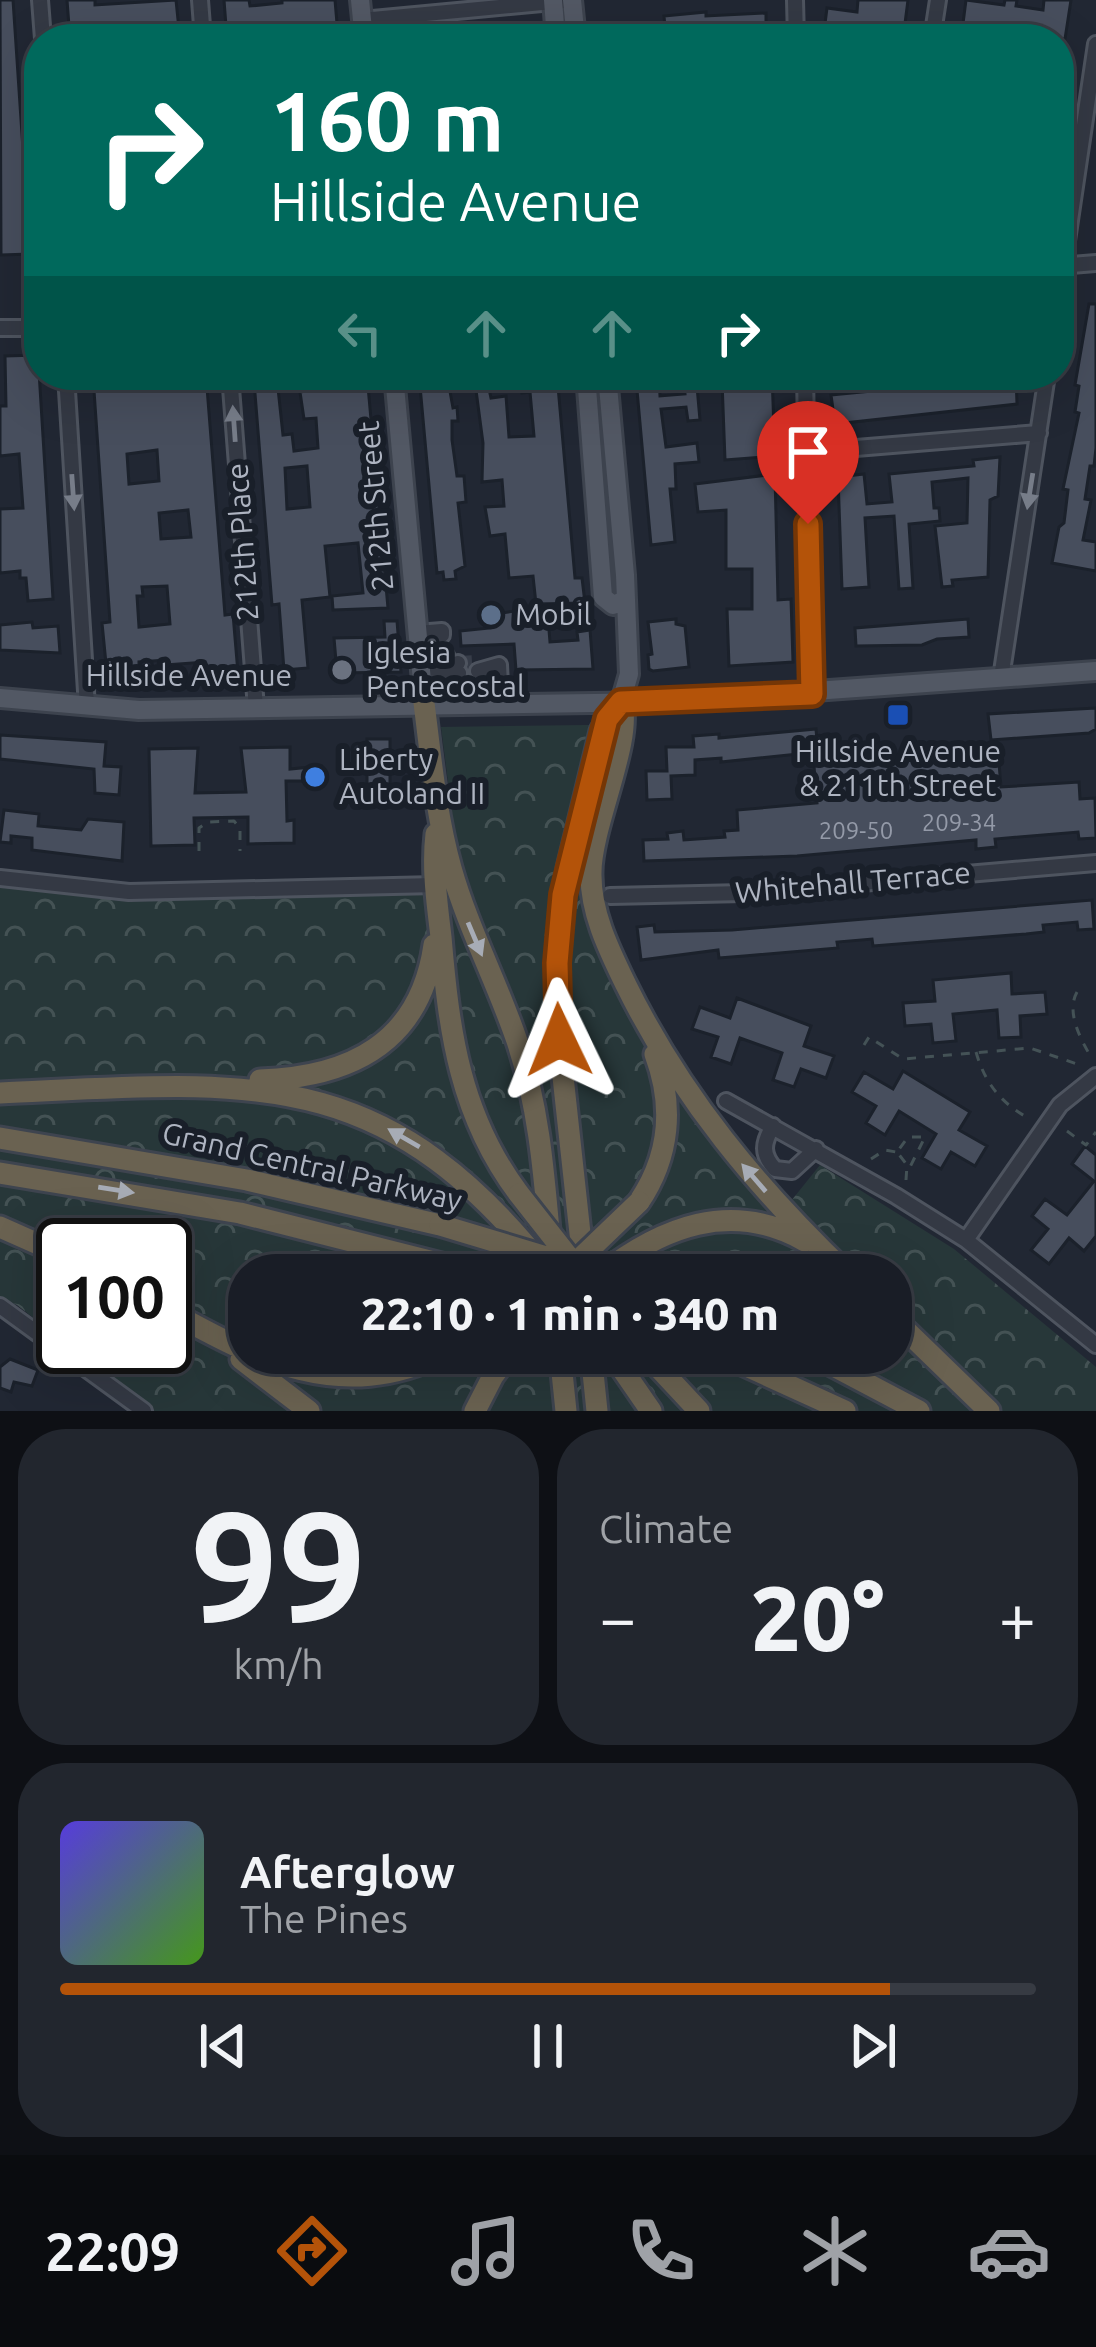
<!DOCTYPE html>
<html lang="en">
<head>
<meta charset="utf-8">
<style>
  :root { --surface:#191d26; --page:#22262e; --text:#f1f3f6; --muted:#9fa2a7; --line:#373b43; --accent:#b45309 }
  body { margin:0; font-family:Ubuntu,sans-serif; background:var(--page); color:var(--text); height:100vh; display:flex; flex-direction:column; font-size:45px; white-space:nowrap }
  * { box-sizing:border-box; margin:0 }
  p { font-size:39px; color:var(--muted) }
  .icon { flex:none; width:66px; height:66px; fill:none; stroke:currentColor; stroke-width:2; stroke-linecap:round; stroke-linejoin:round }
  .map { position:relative; height:1411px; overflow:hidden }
  .side { display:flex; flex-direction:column; gap:18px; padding:18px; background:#0e1015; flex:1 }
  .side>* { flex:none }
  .banner { position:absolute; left:24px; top:24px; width:1050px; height:366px; border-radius:48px; box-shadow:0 12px 48px #0002,0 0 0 3px var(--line); background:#00695c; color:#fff; overflow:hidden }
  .speed { position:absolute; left:36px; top:1218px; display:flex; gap:24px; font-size:60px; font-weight:700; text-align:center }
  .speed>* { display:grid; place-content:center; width:156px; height:156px; border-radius:50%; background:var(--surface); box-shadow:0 12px 48px #0002,0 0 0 3px var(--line); line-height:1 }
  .speed .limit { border:6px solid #111; border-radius:18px; background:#fff; color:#111 }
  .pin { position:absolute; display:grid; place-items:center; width:102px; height:102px; color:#fff; margin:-123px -51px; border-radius:50% 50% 50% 0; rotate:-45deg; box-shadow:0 0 12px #0007 }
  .pin .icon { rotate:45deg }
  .me { position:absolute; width:132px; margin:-66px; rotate:358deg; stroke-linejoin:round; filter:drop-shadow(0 0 9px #0008) }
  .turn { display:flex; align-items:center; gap:42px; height:252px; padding:0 48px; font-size:54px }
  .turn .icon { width:156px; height:156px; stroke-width:2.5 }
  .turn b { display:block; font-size:84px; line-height:102px }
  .lanes { display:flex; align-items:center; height:114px; padding:0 48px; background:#0003; justify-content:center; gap:60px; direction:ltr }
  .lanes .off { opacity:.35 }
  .big { font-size:90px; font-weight:800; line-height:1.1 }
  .side .widget { flex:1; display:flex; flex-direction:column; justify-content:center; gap:18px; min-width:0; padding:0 42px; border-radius:48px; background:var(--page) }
  .side .dial { align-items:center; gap:0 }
  .dial b { font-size:156px; line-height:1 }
  .song { display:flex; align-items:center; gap:36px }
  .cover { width:144px; height:144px; border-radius:18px; background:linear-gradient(135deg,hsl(250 70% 55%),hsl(100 70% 35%)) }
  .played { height:12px; border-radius:6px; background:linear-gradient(90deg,var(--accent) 85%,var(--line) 85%) }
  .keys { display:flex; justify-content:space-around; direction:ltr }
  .heat { display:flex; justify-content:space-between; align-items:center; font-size:66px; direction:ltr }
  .side .tiles { flex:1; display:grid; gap:18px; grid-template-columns:1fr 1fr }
  .widget:last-child { grid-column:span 2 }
  .trip { position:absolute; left:228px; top:1254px; width:684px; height:120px; border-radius:48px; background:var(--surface); box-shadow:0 12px 48px #0002,0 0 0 3px var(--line); font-weight:800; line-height:120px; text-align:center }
  .dock { display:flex; height:192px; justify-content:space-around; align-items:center; background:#0a0c0f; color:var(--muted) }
  .dock .icon { width:84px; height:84px }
  .dock .current { color:var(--accent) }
  .dock b { font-size:54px; color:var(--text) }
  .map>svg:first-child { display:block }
  .forest { fill:url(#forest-crowns); fill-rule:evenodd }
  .building { fill:#474e5d; stroke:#1b212b; stroke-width:3; fill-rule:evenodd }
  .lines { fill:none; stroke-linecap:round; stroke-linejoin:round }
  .minor-tunnel { stroke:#363c48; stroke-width:14; stroke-dasharray:14 7; stroke-linecap:butt }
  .minor-casing { stroke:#4e545f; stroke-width:20 }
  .major-casing { stroke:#3d434e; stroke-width:24 }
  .highway-casing { stroke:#3e444f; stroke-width:27 }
  .path { stroke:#445256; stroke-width:3; stroke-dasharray:9 9; stroke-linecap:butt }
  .minor { stroke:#343944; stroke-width:14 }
  .major { stroke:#525864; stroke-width:18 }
  .highway { stroke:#6a6251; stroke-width:21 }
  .highway-bridge-casing { stroke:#3e444f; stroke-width:27; stroke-linecap:butt }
  .highway-bridge { stroke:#6a6251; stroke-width:21 }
  .oneway { fill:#777d89 }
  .oneway2 { fill:#a7acb6 }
  .route-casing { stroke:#753606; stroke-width:30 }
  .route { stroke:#b45309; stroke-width:21 }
  .service-dot { fill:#5c6f8a; stroke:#191f29; stroke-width:4.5 }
  .worship-dot { fill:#6b7280; stroke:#191f29; stroke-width:4.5 }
  .transit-dot { fill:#1a4fb4; stroke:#191f29; stroke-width:4.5 }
  .shop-dot { fill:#3f7fe0; stroke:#191f29; stroke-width:4.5 }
  .labels { text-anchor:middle; stroke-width:12; stroke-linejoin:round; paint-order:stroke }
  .number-label { font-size:24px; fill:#949aa8 }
  .street-label { font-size:30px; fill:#aeb4c1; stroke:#191f29 }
  .poi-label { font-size:30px; fill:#aeb4c1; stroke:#191f29; text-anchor:start }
</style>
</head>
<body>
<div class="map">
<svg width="1096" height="1411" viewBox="0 0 1096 1411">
  <defs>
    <pattern id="forest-crowns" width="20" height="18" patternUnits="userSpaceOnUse" patternTransform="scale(3)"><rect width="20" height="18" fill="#273739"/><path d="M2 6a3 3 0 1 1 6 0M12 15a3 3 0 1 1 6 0" fill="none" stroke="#445254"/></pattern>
  </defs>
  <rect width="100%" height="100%" fill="#212733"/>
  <path class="forest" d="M589,725L583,903L687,1111L791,1201L820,1165L954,1249L1096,1367V1411H154L71,1347H165V1245H63V1341L17,1305L0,1298V887L461,882L441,727ZM249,1275H891V1353H249Z"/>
  <path class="building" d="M0,0H13L30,254L1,255Z
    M67,0H95V5L176,0L180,39H70Z
    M224,0H249L250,6L282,3V0H335L338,35L312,38L309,27L252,34V39H227Z
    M858,0H908L903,39H823L827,8L857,12Z
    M966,0L1004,5L1005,0H1017L1016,6L1043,10L1044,0H1071L1065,39H961Z
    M706,12V16L766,13V29H727V39H701V36L666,39L664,16Z
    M1089,304H1096V448L1094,466H1090L1085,499L1091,500L1083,540L1096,542V571L1052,563L1059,527L1064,523L1068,490L1063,489L1079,413L1075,412L1079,386L1075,385Z
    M38,355L53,599L28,601L26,578H20V571L0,573V509L23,508L19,454L0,456V406H6L5,356Z
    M206,375L225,615L233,614L238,673L206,676L205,662L165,665V660L139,662V671L107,674L102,623L110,622L93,376ZM157,450L159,481L129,484L127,454ZM188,510L191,537L161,539L159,513ZM167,586L170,624L139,627L137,596H143L142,587Z
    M324,375H367L388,608L333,610L332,596L363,593L358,543L325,546L330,597L302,600L308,668L284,670L279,604L272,605L254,381L277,379L283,435L292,434L294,451L318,448L316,418L304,419L300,392L312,390L311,382L325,380ZM307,466L310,507L287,509L285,468Z
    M419,375H447L453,408L457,407L458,421H452V440L457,476H464L466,502L458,503L465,566L455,571L456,579L444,580L443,572L437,573Z
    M474,375H486L491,398L506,396L509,437L534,436L530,392L522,393L521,382L557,375L575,578H582L585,603L536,604L533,576L509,578L505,534L490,536L485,507L504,506L502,480L482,482L483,443Z
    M683,375H696L700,420L688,421L686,407L661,409L666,447L697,443L699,462L675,464L676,489H670L675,542L651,545L636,379L659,378L660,396L685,394Z
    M735,375H772L775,456L725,460L722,381H735Z
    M1016,377L1017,404L835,424L831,395Z
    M1000,457L998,496L990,500L988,577L952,580L953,586L942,587L935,526L967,523L968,478L932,482L934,508H939L940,521L909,524L913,588L899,589L894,516L865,518L869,587L842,589L838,477L864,474L867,504L892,502L889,474L974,466L973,460Z
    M775,474L778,600L791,599L793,662L729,666L727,609H752V569H726V510L698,512L695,484Z
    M547,606L550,642L578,640L577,632L590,630L593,669L516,670L514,644L461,646L460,631L490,628L489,615Z
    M676,619V624L685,626L689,667L653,671L649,669L648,655L652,654L648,622Z
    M968,619L969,637L937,639L922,645L856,646L855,628Z
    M384,621H397L401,672L337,673L334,638L385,637Z
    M32,622L33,628L58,626L60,653L0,650V625Z
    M1096,708V729L1089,733L991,740L988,714Z
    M816,729L818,752L721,762V758L695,760V775L671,776L672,799L647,800L646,771H667L666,747H694L693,736L719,734V738Z
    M0,735L106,742L104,766L121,767L119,795L95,793L94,769L0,759Z
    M367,739H390V788H367Z
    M290,747V769L321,766L323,786L308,787V781H286L287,821L294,820V843L248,844V817L194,818L195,845L151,846L149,749L198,748L195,793L246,792L241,748Z
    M941,750L942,756L998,751L1001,787L1079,782L1080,799L1095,798L1096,838L1079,839L1078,832L995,839L996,847L976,849V840L797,856L644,861L643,840L668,839L667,833L683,831L684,840L725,837L724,831L738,830L737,810L817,803L814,766Z
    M4,810L39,814L38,826L81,830L88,819L124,822L122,861L32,850V838L11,836V843L0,842Z
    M1092,900L1094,929L1078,930L1077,922L1043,925L1044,932L1026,934L873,946L872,939L837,942L838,948L744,956L719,958L718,950L641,960L637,927L654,925L655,932L732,930Z
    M1011,973L1012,994L1045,992L1047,1014L1020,1016L1021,1037L999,1038L997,1010L953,1014L956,1041L933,1043L931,1024L905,1026L903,1003L935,1001L933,980Z
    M737,998L811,1026L804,1046L834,1056L826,1078L801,1069L794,1087L773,1080L782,1053L740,1038L731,1064L711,1057L718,1037L692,1029L700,1007L730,1018Z
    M903,1071L970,1112L959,1130L987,1146L975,1166L951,1152L941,1169L922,1158L936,1134L899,1111L885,1135L866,1123L876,1106L852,1092L864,1072L893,1089Z
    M1085,1146L1096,1155V1236L1084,1251L1069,1238L1049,1264L1031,1250L1048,1229L1032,1216L1045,1199L1067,1215L1094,1181L1072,1164Z
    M10,1359L38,1370L32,1386L14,1382L11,1392L0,1388V1367Z"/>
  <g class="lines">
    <path class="minor-tunnel" d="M458,663L477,662"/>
    <defs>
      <path id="minor" d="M40,0L43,39
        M200,0L203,39
        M795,0L796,39
        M362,20L574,0
        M932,39L938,0
        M1059,266L1096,263
        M1059,295L1096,44
        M0,328H39
        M66,375L87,707
        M230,375L256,708
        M805,375L811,694
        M807,452L1039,433
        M417,633L442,631V635
        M440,655L443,660L446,655
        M458,663L450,668L459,673
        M421,669L444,668L446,703
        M478,671L499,665L501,704
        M1001,678L1047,375
        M0,878L129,892L436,885
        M610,896L744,893L1096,863
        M726,1101L896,1196L966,1240L1096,1345
        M773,1126C763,1143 761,1154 775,1169L792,1171L816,1149
        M966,1240L1060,1105L1096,1076
        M0,1306L144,1411"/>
      <path id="major" d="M360,0L364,39
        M553,0L556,39
        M572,0L576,39
        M394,375L424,703
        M586,375L603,597L613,605L625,600
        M607,375L625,575L629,674L621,702
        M0,698L139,710L661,702L1096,671"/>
      <path id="highway" d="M621,702C634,737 591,826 591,872C590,912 609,950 626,985C681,1097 758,1189 848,1275
        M424,703C431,758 436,814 451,868C468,928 497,982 517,1041C539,1107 544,1174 550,1242
        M436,834C432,868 437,903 441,937C449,1032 460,1116 519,1194
        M260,1080C350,1077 420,1043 434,945
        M0,1093C247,1082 383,1060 550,1275
        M0,1138L247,1180L440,1225
        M0,1173L240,1213L485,1275
        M639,1202C670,1156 674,1105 655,1054
        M0,1227L63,1255
        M584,1270L559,1040L558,941L568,868L601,731L621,702
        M600,1275C662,1227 731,1199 805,1241
        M165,1309C258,1360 340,1405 445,1353
        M891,1316L989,1411
        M560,1353L566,1411
        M591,1353L597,1411
        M611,1353L651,1411
        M645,1353L699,1411
        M718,1353L845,1411
        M809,1353L919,1411
        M241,1359L309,1411
        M475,1411L493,1376L510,1353"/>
    </defs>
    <use href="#minor" class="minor-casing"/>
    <use href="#major" class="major-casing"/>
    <use href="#highway" class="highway-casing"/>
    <path class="path" d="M199,851V828L208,822L234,821L240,828V851
      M1077,992C1066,1012 1080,1038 1091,1057
      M864,1045L869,1037L903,1059L1030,1048L1077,1064
      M976,1052C985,1083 1000,1102 1028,1118
      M1067,1131L1086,1145L1096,1132
      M871,1159L885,1150L896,1152
      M906,1180L907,1165L897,1152L908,1137H925L908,1171"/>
    <use href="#minor" class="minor"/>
    <use href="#major" class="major"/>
    <use href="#highway" class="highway"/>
    <defs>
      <path id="highway-bridge" d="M519,1194L574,1264
        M440,1225L606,1275
        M567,1271L639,1202"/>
    </defs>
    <use href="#highway-bridge" class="highway-bridge-casing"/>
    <use href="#highway-bridge" class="highway-bridge"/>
  </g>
  <defs><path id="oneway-solid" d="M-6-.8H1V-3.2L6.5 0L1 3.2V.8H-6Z" transform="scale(3)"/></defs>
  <g class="oneway">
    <use href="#oneway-solid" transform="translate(234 424) rotate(-94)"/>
    <use href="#oneway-solid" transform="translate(1030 491) rotate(99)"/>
    <use href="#oneway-solid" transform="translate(73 492) rotate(86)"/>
  </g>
  <g class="oneway2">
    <use href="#oneway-solid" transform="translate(475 939) rotate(67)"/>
    <use href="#oneway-solid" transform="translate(404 1138) rotate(-150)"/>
    <use href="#oneway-solid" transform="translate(754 1178) rotate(-131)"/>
    <use href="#oneway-solid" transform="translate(116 1190) rotate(9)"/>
  </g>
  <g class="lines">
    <defs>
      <path id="route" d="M559,1040L557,963L563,895L607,719L621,702L812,694L808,524"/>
    </defs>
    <use href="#route" class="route-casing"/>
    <use href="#route" class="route"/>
  </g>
  <circle class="service-dot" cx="491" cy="615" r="12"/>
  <circle class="worship-dot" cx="342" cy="670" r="12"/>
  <rect class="transit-dot" x="886" y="703" width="24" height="24" rx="6"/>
  <circle class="shop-dot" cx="315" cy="777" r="12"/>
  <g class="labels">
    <g class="number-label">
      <text x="959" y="831">209-34</text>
      <text x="856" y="839">209-50</text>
    </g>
    <g class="street-label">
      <text transform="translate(376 506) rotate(-95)" y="10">212th Street</text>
      <text transform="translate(243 542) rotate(-94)" y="10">212th Place</text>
      <text x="189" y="686">Hillside Avenue</text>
      <text transform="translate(853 883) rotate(-5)" y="10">Whitehall Terrace</text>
      <text transform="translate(312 1167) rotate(13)" y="10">Grand Central Parkway</text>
    </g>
    <g class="poi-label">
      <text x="515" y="625">Mobil</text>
      <text x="366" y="663">Iglesia<tspan x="366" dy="34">Pentecostal</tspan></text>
      <text x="898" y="762" text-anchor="middle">Hillside Avenue<tspan x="898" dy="34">&amp; 211th Street</tspan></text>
      <text x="339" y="770">Liberty<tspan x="339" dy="34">Autoland II</tspan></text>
    </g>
  </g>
</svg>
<div class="speed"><div class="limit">100</div></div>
<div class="pin" style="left:808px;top:524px;background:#d93025"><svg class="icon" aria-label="arrive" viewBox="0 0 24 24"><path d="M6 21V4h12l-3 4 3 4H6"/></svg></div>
<svg class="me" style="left:559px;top:1040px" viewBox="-20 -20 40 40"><path d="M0-17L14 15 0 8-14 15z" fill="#b45309" stroke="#fff" stroke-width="4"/></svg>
<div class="trip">22:10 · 1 min · 340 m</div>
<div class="banner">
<div class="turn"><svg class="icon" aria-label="right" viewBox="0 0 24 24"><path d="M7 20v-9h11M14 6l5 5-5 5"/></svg><div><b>160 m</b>Hillside Avenue</div></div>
<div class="lanes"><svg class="icon off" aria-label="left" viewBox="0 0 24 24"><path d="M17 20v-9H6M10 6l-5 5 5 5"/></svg><svg class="icon off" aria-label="ahead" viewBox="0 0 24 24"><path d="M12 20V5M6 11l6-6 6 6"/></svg><svg class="icon off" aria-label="ahead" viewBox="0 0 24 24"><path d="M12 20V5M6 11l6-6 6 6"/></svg><svg class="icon" aria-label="right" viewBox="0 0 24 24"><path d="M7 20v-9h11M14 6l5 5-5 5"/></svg></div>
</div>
</div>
<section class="side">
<div class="tiles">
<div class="widget dial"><b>99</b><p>km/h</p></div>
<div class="widget"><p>Climate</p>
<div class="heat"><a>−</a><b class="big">20°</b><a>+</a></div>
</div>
<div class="widget">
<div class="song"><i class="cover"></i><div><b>Afterglow</b><p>The Pines</p></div></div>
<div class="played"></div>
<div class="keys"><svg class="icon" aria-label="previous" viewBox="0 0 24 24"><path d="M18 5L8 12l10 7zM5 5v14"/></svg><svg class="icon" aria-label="pause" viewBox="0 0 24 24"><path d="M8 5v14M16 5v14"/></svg><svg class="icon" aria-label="next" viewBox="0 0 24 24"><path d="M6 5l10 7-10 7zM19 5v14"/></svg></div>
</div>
</div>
</section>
<nav class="dock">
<b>22:09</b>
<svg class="icon current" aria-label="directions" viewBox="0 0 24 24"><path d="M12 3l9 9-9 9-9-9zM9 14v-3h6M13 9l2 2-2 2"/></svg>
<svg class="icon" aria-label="music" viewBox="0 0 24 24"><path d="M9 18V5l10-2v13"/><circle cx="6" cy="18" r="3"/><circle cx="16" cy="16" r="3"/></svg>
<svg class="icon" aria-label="phone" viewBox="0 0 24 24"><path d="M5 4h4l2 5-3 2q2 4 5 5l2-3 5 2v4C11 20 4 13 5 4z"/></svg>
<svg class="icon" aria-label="climate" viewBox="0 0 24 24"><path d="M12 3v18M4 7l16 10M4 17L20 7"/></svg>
<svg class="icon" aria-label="car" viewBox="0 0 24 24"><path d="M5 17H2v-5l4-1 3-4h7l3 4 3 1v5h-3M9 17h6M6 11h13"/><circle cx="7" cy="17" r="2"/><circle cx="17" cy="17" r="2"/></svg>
</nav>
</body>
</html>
